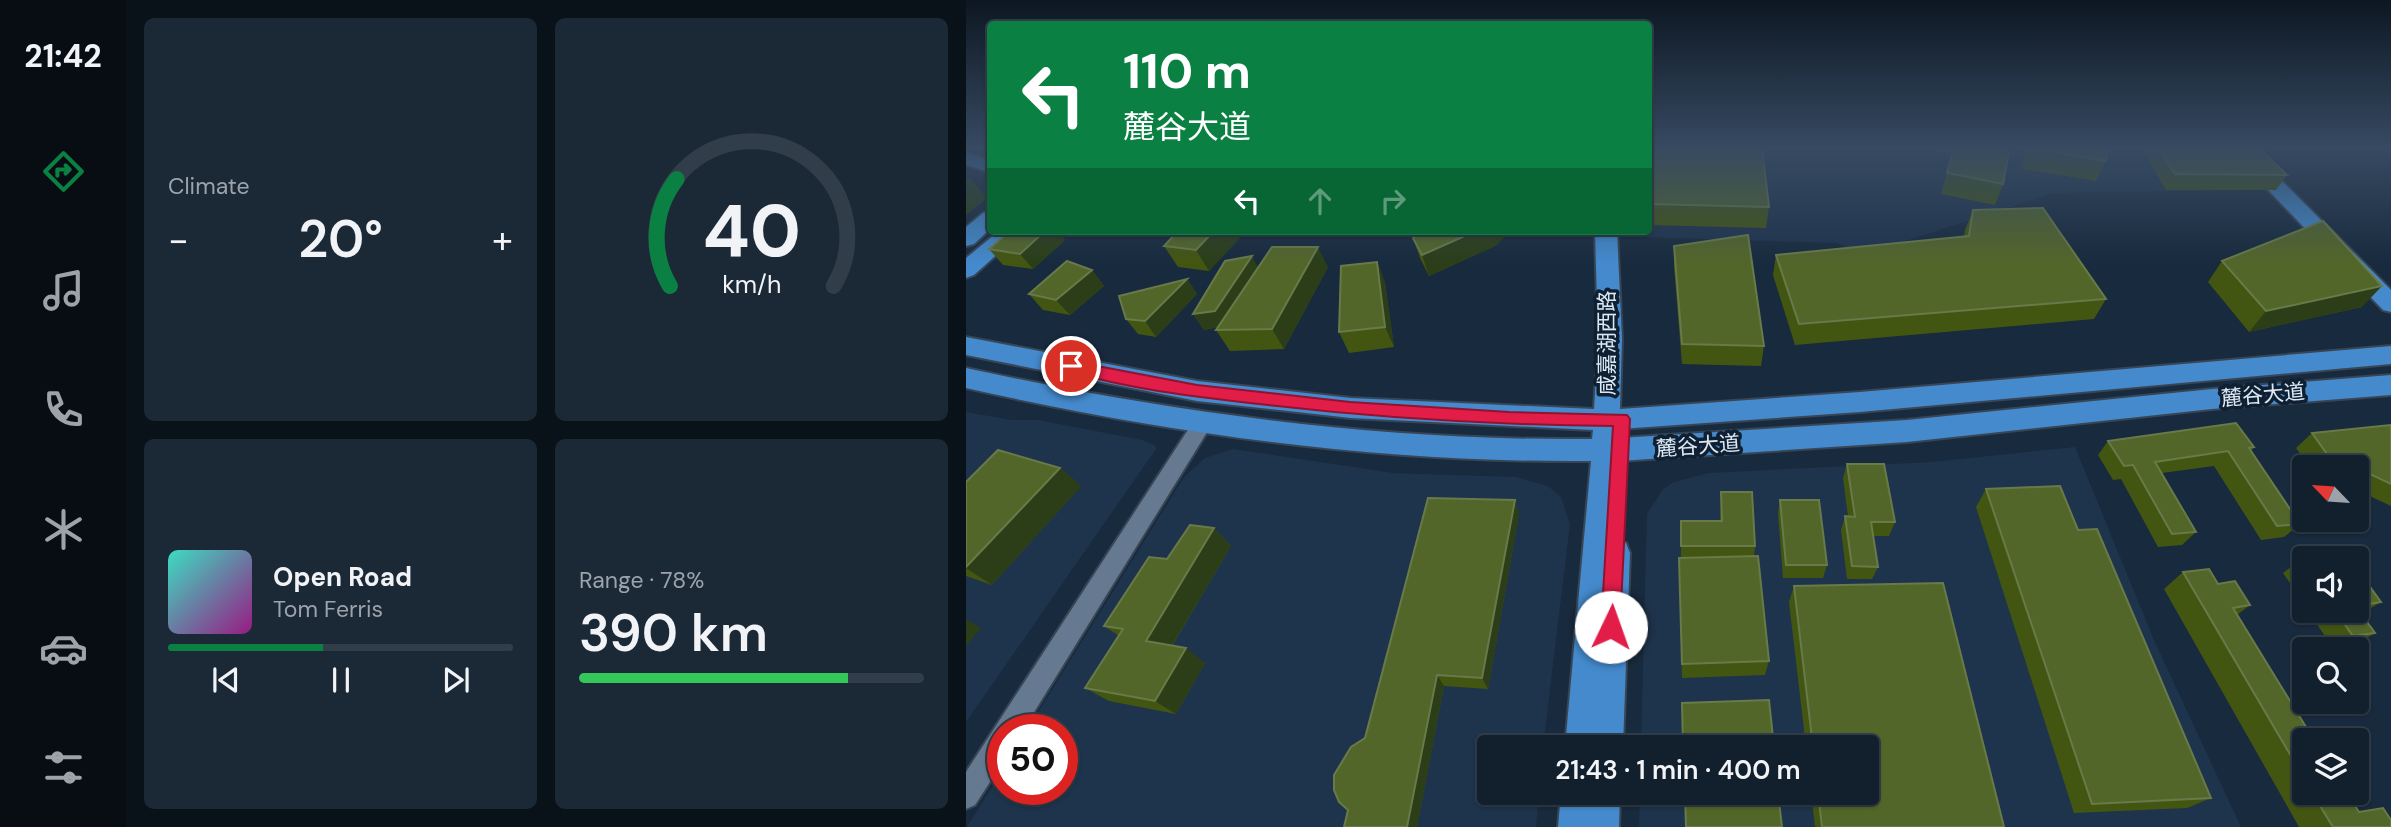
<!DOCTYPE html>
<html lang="en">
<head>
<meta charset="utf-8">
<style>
  :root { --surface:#12202e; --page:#1b2836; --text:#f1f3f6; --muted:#9ca3aa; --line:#313e4a; --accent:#0b8043 }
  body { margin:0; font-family:"DM Sans","Noto Sans SC",sans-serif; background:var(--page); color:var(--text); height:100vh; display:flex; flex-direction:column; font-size:26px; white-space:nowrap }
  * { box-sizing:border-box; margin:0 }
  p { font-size:23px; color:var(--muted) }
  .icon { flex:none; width:38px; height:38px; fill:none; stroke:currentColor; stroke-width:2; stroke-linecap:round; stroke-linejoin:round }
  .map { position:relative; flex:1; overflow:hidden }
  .side { display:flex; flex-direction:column; gap:18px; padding:18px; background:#0a1219; width:840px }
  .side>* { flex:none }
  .hud { position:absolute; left:21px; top:21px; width:665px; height:214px; border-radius:7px; box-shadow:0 2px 5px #0004,0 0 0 2px var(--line); background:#0b8043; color:#fff; overflow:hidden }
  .needle { width:46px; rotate:295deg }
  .tools { position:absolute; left:1326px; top:455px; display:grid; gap:14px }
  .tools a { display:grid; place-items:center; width:77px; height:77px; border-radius:7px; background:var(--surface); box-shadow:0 2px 5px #0004,0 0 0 2px var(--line); font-size:35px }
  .speed { position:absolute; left:21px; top:714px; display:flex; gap:14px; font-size:35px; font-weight:700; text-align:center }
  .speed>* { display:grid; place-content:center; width:91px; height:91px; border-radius:50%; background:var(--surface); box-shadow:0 2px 5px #0004,0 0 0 2px var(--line); line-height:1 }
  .speed .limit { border:10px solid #d22; background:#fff; color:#111 }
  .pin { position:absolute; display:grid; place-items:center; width:60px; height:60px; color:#fff; margin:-30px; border:4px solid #fff; border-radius:50%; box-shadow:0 2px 7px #0007 }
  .me { position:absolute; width:77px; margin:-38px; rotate:3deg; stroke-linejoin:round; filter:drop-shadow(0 0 5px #0008) }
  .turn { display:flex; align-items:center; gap:24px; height:147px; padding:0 21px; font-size:32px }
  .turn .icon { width:91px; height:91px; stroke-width:2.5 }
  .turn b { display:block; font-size:49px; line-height:60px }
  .lanes { display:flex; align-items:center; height:66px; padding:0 21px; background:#0003; justify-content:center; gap:35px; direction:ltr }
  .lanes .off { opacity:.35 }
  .big { font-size:52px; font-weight:600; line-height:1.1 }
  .side .card { flex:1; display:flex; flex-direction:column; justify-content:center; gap:10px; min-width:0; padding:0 24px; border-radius:10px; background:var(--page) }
  .side .dial { align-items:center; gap:0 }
  .dial svg { height:182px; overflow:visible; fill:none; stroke:var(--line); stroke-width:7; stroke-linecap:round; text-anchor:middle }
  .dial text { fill:var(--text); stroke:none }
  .song { display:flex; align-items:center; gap:21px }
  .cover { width:84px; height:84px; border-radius:10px; background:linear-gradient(135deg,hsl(170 70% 55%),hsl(310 70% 35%)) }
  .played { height:7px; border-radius:4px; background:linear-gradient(90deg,var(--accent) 45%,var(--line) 45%) }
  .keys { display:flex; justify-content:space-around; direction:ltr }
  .heat { display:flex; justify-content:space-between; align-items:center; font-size:38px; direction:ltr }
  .charge { height:10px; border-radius:5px; background:linear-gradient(90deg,#34c759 78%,var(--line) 0) }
  .side .tiles { flex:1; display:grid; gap:18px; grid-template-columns:repeat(2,1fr) }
  .trip { position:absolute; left:511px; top:735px; width:402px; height:70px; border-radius:7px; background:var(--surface); box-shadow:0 2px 5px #0004,0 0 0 2px var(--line); font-weight:600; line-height:70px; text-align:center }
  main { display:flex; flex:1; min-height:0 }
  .tabs { display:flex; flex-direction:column; width:126px; justify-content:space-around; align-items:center; background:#070d12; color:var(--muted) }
  .tabs .icon { width:49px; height:49px }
  .tabs .active { color:var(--accent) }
  .tabs b { font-size:32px; color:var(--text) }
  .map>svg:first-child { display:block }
  .built { fill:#1e344c }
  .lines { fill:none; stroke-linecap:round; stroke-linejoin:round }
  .minor-casing { stroke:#374555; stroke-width:4 }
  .major-casing { stroke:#374555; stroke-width:4 }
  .minor { fill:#657a90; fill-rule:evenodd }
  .major { fill:#448acd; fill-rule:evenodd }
  .wall { fill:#435611 }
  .shaded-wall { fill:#2b3e18 }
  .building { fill:#536629; stroke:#687a49; stroke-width:2 }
  .route { fill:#e11d48; stroke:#92132f; stroke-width:2 }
  .labels { text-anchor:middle; stroke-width:7; stroke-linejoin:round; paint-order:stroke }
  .street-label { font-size:21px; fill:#dce8f4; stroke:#0f2033 }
</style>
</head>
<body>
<main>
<nav class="tabs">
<b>21:42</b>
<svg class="icon active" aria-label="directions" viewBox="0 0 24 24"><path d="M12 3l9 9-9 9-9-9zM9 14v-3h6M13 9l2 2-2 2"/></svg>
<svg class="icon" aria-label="music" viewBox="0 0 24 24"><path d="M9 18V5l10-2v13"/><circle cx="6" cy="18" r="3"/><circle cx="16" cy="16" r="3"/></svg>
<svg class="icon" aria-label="phone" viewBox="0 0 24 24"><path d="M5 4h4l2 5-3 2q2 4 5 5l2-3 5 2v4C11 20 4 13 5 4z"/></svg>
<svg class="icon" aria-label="climate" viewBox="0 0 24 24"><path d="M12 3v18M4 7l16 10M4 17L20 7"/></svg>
<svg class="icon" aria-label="car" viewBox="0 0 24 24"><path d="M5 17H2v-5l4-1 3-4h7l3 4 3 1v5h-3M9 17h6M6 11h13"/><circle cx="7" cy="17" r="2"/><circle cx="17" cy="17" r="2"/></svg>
<svg class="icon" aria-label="filters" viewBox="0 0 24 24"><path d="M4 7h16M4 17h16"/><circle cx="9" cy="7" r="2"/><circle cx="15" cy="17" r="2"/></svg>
</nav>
<section class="side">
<div class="tiles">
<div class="card"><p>Climate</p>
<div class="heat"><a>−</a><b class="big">20°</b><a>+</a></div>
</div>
<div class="card dial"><svg viewBox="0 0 100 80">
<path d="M14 69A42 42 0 1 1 86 69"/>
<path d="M14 69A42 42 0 0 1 17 22" stroke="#0b8043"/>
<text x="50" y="56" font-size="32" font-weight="700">40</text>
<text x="50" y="72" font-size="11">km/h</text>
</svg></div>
<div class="card">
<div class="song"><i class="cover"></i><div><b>Open Road</b><p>Tom Ferris</p></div></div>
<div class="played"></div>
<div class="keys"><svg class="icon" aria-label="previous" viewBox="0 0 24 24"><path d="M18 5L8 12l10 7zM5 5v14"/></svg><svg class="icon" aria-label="pause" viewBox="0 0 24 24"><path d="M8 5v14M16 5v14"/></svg><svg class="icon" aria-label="next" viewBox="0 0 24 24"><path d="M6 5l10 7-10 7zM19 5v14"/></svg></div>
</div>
<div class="card"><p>Range · 78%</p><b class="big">390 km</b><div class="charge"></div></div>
</div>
</section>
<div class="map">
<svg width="1425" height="827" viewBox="0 0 1425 827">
  <rect width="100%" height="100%" fill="#182a3d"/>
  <path class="built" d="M683,148H1252L1286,190L1087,193L896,255L871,243L674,237L673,231H682Z
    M0,412L46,420H72L176,440L189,445L190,449L0,722Z
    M1109,447L1188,640L1275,827H673L674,793H901V747H675L681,514L697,489L708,482L743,473L966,462Z
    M267,449L427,473L550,477L582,486L595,497L604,524L577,747H523V793H573L570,827H1L37,769V789H96V730H61L218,477L239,458Z"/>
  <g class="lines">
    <defs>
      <path id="minor" d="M236,416L243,419L246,424L243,429L57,730H37V762L9,805L0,809V772L229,419Z"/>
      <path id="major" d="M1262,148H1283L1425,290V312L1417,310Z
        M0,153L24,160V172L0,165Z
        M24,211V229L8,244L0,246V227L17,213Z
        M33,231H57L8,275L0,278V258Z
        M629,231H651L656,339L654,409L894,392L1425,346V364L894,412L654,429L653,438L941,420L1246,389L1425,375V395L1246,409L941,442L653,461L647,540L660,543L664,553L657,747H599L625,461C415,463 204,434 0,388V368C205,413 416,441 626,439L627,430L385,418L231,401L0,355V337L231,381L385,398L628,409L632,339Z
        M595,793H654L653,827H592Z"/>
    </defs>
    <use href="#minor" class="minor-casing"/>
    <use href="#major" class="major-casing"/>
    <use href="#minor" class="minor"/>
    <use href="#major" class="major"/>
  </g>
  <path class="wall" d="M682,148L803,207L800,228L682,225Z
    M956,148H1030L1037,184L1029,205L975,194L986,154Z
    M1059,148H1142L1140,161L1130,181L1056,169Z
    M1175,148H1293L1321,175L1310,190H1200Z
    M1007,210L1140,299L1128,319L829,345L807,275L810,255L998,237L999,230Z
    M44,231H92L99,240L67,269L37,265L23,249Z
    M280,231L243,271L212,267L198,246Z
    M447,238L531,245L463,276L454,258Z
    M708,246L798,346L795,366L716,364L708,267Z
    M1256,261L1396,307L1283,332L1242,282Z
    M411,262L419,283L428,347L383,353L373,332Z
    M292,267H362L318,349L264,351L250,330L252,327L238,330L227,314Z
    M126,270L138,286L104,315L77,310L63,294Z
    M221,279L231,294L190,337L172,334L160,319Z
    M1425,425V506L1391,490V467H1344L1330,448L1346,433Z
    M1142,441L1288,447L1285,451L1334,524L1318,537L1295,540L1248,466L1196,473L1230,532L1216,545L1192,547L1155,479L1147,480L1132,455Z
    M881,464L929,522L923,536H907L912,567L906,579H881L875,530L879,516H882L877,478Z
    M94,468L115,486L26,585L0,576V482Z
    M1020,489L1112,530L1245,798L1221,808L1108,813L1010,507Z
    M755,492L789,546L788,556L803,661L799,675L716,678L713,575L715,558V521H754Z
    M814,500L861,565L857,578H817L812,513Z
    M553,514L522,689L478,686L451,827H378L399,738Z
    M248,528L265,546L206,646L239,663L210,714L143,701L119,688L153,636L138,626L201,559Z
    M1339,559V605L1317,573L1334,560Z
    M1217,572L1252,584L1284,605L1271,615L1339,740V793H1381L1393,812L1425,827H1333L1198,589Z
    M1391,573L1415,602L1395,614L1409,633L1389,645L1367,648L1342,611H1391Z
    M828,586L1038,827H849L845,793H901V747H840L823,602Z"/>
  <path class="shaded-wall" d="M4,178L21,198L0,215V180Z
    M79,231H92L99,240L67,269L54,254Z
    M248,231H280L243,271L230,250Z
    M510,231H544L531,245L463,276L456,255Z
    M352,247L362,267L318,349L306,329Z
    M286,256L294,271L259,326L238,330L227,314Z
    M411,262L419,283L428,347L419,327Z
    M126,270L138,286L104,315L90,300Z
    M221,279L231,294L190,337L179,321Z
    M1416,286L1396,307L1283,332L1300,311Z
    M94,468L115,486L26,585L0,568Z
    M549,500L553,514L522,689L516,678Z
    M248,528L265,546L200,655L180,641Z
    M0,619L15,628L0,646Z
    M220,648L239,663L210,714L189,701Z
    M471,675L478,686L451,827H441Z"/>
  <path class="building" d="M682,148H796L803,207L682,204Z
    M988,148H1024L1043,152L1037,184L981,173Z
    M1065,148H1142L1140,161Z
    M1192,148H1293L1321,175L1209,174Z
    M1077,208L1140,299L833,324L810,255L1003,236L1007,210Z
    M1357,221L1416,286L1300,311L1256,261Z
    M44,231H79L54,254L23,249Z
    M212,231H248L230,250L198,246Z
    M458,231H510L456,255L447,238Z
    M782,235L798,346L716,344L708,246Z
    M306,247H352L306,329L250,330Z
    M286,256L249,311L227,314L259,261Z
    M101,261L126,270L90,300L63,294Z
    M411,262L419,327L373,332L375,266Z
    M221,279L179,321L160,319L153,296Z
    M1270,423L1288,447L1283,448L1334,524L1311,526L1262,451L1189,462L1230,532L1206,534L1167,465L1158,466L1142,441Z
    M1425,425V484L1361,454L1346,433Z
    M32,450L94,468L0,567V482Z
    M881,464H918L929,522H905L912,567L886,566L879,516L889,517Z
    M1094,486L1112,530L1131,529L1245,798L1126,804L1020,489Z
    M755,492H786L789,546H715V521H756Z
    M462,498L549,500L516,678L471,675L441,827H378L382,810L373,802L368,790V775L385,747L399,738Z
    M814,500H853L861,565H820Z
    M224,525L248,528L180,641L220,648L189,701L119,688L157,629L138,626L183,557L201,559Z
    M792,556L803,661L716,664L713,558Z
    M1243,569L1252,584L1269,581L1284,605L1267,608L1348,740H1339V780L1217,572Z
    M1391,573H1394L1415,602L1391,606Z
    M977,583L1038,827H856L852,793H901V747H847L828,586Z
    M1391,608L1409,633L1387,636L1369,611H1391Z
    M803,700L808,747H717L716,703Z
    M719,793H812L816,827H720Z
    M1346,793H1381L1393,812L1417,808L1425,820V827H1367Z"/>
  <linearGradient id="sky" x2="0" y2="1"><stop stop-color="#0d1722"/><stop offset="0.56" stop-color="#374a62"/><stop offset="1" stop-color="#374a62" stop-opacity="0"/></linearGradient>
  <rect width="1425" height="264" fill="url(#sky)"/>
  <path class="route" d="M105,361L231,385L384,402L543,412L661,415L664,419L654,627L651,633L645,636L638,633L635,627L647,426C529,425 411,418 293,404C231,397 160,389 100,370L98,366Z"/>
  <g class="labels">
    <g class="street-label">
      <text transform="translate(641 343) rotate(-90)" y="7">咸嘉湖西路</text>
      <text transform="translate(1297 395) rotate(-5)" y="7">麓谷大道</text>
      <text transform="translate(732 446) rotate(-4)" y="7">麓谷大道</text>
    </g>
  </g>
</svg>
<div class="tools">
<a><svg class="needle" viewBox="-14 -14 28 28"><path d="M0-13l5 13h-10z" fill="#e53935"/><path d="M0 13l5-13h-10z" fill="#9ca3aa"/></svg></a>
<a><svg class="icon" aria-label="sound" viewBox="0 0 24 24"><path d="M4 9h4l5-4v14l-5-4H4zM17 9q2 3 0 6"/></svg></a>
<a><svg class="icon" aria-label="search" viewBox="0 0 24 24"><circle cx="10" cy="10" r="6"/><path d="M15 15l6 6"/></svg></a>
<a><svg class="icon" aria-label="layers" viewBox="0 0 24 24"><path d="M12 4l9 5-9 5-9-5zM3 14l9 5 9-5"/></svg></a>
</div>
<div class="speed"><div class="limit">50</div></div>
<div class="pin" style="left:105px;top:366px;background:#d93025"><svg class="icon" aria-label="arrive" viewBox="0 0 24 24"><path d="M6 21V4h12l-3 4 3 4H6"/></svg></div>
<svg class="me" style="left:645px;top:627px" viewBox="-20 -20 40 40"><circle r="19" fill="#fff"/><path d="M0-13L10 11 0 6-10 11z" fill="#e11d48"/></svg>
<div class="trip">21:43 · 1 min · 400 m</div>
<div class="hud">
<div class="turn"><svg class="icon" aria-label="left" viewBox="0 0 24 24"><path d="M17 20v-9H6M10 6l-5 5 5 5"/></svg><div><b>110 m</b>麓谷大道</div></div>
<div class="lanes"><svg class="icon" aria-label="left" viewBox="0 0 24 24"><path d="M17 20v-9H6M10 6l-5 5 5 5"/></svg><svg class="icon off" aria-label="ahead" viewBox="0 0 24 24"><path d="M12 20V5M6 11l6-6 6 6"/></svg><svg class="icon off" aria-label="right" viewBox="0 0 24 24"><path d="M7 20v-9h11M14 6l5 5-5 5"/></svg></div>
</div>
</div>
</main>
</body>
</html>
